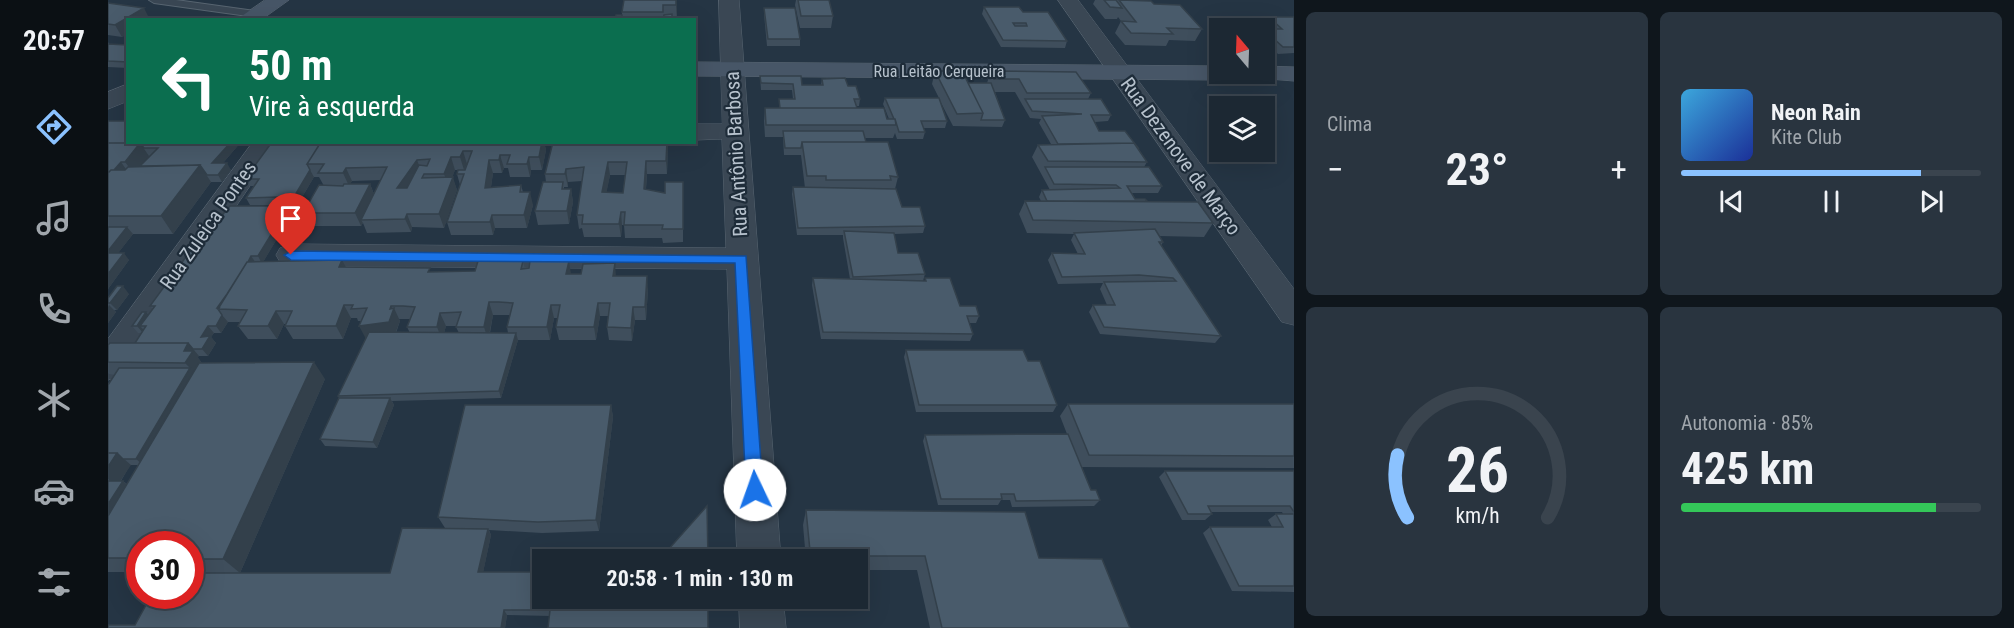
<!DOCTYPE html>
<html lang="pt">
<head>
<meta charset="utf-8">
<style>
  :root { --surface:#1c2833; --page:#29343f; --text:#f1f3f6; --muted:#a0a6ac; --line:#3a444e; --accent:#8bc2ff }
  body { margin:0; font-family:"Roboto Condensed",sans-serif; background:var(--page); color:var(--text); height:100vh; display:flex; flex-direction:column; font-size:22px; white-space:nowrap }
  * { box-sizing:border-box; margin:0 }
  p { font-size:20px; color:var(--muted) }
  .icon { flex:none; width:33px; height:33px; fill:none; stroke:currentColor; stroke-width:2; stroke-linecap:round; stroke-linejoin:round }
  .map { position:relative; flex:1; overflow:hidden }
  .drawer { display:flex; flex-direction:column; gap:12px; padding:12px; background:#0f161c; width:720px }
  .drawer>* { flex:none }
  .banner { position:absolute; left:18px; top:18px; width:570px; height:126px; border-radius:0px; box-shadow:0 6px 24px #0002,0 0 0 2px var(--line); background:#0b6e4f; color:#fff; overflow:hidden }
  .needle { width:39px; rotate:341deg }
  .fabs { position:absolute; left:1101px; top:18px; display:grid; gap:12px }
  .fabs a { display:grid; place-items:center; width:66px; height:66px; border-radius:0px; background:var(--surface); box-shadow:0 6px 24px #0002,0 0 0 2px var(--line); font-size:30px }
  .speed { position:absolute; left:18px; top:531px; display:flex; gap:12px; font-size:30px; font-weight:700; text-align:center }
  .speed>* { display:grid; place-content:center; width:78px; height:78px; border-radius:50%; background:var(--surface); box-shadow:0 6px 24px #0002,0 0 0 2px var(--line); line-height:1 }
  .speed .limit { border:9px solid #d22; background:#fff; color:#111 }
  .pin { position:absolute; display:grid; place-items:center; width:51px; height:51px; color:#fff; margin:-62px -26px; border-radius:50% 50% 50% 0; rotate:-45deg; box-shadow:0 0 6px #0007 }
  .pin .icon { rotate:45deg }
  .me { position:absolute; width:66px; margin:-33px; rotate:357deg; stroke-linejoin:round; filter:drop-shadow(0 0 4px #0008) }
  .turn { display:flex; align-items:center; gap:21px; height:126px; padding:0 24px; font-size:27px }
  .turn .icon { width:78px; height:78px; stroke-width:2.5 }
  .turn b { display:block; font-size:42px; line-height:51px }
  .big { font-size:45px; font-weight:700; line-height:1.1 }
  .drawer .card { flex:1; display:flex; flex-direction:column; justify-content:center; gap:9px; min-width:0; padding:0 21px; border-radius:9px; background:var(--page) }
  .drawer .dial { align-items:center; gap:0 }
  .dial svg { height:156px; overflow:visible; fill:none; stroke:var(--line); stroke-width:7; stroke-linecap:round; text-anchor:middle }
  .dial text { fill:var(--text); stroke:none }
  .song { display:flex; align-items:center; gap:18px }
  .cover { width:72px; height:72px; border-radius:9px; background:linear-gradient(135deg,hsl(200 70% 55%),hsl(230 70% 35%)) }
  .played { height:6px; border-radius:3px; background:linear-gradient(90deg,var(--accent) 80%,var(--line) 80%) }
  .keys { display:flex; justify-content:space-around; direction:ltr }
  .heat { display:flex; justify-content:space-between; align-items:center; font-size:33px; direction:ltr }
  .charge { height:9px; border-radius:4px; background:linear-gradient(90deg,#34c759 85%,var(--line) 0) }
  .drawer .tiles { flex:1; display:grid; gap:12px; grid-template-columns:repeat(2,1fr) }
  .trip { position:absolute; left:424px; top:549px; width:336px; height:60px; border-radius:0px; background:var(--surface); box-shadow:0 6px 24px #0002,0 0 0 2px var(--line); font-weight:700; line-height:60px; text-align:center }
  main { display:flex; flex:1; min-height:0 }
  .tab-bar { display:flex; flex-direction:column; width:108px; justify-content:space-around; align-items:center; background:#0b1014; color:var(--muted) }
  .tab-bar .icon { width:42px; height:42px }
  .tab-bar .on { color:var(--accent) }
  .tab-bar b { font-size:27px; color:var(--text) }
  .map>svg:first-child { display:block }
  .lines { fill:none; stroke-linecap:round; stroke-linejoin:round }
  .lane-casing { stroke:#586571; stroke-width:2 }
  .street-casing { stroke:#586571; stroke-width:1 }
  .secondary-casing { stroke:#586571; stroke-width:1 }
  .lane { fill:#3a4754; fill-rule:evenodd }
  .street { fill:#3a4754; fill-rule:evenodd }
  .secondary { fill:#475667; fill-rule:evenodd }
  .wall { fill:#3f4e5c; fill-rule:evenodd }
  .shaded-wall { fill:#33404b }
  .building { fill:#495b6b; stroke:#33404b; stroke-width:1.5; fill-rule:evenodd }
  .route { fill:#1a73e8; stroke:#114b97; stroke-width:1.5 }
  .labels { text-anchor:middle; stroke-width:4.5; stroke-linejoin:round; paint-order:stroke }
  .far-street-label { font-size:16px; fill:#b7c2cd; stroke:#1e2c39 }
  .street-label { font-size:20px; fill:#b7c2cd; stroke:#1e2c39 }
</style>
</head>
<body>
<main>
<nav class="tab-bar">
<b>20:57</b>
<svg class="icon on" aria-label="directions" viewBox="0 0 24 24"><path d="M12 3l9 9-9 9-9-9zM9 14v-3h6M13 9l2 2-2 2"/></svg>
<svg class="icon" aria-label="music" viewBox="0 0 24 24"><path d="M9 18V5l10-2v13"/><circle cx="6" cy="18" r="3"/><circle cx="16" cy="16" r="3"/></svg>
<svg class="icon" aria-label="phone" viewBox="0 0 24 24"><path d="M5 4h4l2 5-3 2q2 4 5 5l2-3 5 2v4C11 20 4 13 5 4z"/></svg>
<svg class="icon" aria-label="climate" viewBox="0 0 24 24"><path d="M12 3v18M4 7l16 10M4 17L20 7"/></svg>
<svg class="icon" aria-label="car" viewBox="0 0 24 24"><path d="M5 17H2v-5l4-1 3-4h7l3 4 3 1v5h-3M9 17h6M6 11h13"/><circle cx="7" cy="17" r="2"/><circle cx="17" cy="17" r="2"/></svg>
<svg class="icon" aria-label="filters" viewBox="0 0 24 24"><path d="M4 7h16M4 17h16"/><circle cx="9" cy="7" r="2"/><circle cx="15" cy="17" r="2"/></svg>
</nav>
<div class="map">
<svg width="1186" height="628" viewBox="0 0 1186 628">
  <rect width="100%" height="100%" fill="#253544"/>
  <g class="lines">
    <defs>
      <path id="lane" d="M41,0H68L147,11L152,14L147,17L46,3Z"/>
      <path id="street" d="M611,0H631L673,560H629L619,269L183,266L172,262L168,255L172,248L183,244L618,248L614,139L586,140V124H614Z
        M950,0H970L1186,289V325L1174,322Z
        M20,84V101L0,109V92Z
        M145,142H172L12,376L0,380V339Z
        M631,598H675L678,628H632Z"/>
      <path id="secondary" d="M157,0H181L153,20H128Z
        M586,62L1112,66V74H1123L1120,78L1112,80L586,76Z
        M1156,66L1186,67V81L1148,78L1145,74H1156Z"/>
    </defs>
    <use href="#lane" class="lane-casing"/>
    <use href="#street" class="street-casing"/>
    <use href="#secondary" class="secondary-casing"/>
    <use href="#lane" class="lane"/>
    <use href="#street" class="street"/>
    <use href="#secondary" class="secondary"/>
  </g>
  <path class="wall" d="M569,0V20H507L514,15V12Z
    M688,0H721L725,16L723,28H692L687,5Z
    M987,0H1029L1046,4L1094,29L1087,41L1061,40L1058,46L1017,45L1007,33L1013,21L1010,17L1009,19H997L985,4Z
    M0,3L20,20V34L14,37L0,35Z
    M876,7L915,12L959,41L957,48L893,47L874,14Z
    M656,8L692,39V46H659L656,14Z
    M1161,17H1186V53L1170,54L1156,40V29H1163L1157,23Z
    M0,42L1,44L20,45V68L0,67Z
    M827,71L860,83H879L883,71L983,93L980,99L1003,115L1000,121L987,122L991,131L1031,149V150L1039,162L1036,167L1054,186L1050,193H1024L1027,199L1039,201L1105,223L1096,237L1051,236L1055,242L1053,246L1113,336L1107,343L992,334L981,312L985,305H999L992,289L995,283L950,284L940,260L944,253L970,254L963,240L966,234L919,233L911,214L917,201H933L931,197L934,190H942L924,157L930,145L943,144L931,123L933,119L922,118L907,92H887L897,120L894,127L845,126L831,99L839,121L837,128H815L817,132L815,139H789L787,133L785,138H757L758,142L790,177L787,189L794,207L817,226L815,233L786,234L790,253L817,274L815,281H817V278L852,306L871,316L868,323H861L865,334L862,341L713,339L704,285L705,278L742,279L735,238V235H689L684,194L685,187L697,188L693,155H676L675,137H657L656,121L657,108H671V99H685L684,90H653L652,76L694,85H713L714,79L740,86L752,99L751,106H748L749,108L781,119L775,104L777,98H831L824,84Z
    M0,121L20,142H66L65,144L67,142H133L115,163L123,170L114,182H103L65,234H25L10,253L21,260L0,289Z
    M164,142H436L438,150L434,170H423L422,177H402L400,168H396L394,173H385L383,187L413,185L415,192L425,205L419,228H387L385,235H343L339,222L352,185L349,174L352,170H347L344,177L349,190L336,228L304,227L303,232L259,233L255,223L253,226H202L195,213L216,186L211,177H206L184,214H179L173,222L176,227L155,262L324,272L367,271L415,261L417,269L463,274L508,276L540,289L538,320H527L524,341L501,340L499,327L500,316H492L488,340H451L448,327L450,318H446L442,340H410L393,398L284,401L286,405L269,448L217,446L212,439L231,398L230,396L258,339L253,321H250L249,318H243L235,339H185L177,326L178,324H176L169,339H140L130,326L132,322H120L113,333H106L103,337L108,343L100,356H90V358L94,363L217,379L132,573H82V544H32V572H0V385L7,375L1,374L0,373V345L27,343L34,333H30L24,326L38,312L41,315L45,309L42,306L110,220L163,206L164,205H142L138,198L146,186H141L137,179ZM273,180L266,194L262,184H242L244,181ZM385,315H402L399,327L400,333H382ZM291,319H302L299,327L302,333H288L292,321ZM338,326H349L348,327L351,333H336ZM22,465H30L19,484L15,481H13Z
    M560,142L559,174H539L538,189L557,193L575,182V242L555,243L554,238H517L516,225H514L513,237H476L474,228L471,229L469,215L474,181L460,182V187H456V189H463L465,202L461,224L430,225L427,211L438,182L437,174ZM502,175H517L515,193H498Z
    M21,294L9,310H6L8,312L0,323V298Z
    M798,350L920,361L949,405L945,412H808L796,357Z
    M960,404H1186V468L974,467L983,490L992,500L986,506L904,507L902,500H893L890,505H830L815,441L817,435L959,434L952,416Z
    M503,405L505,417L491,531L434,533L381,530L383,535L375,572L600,598L442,616L399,615L397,628H0L27,625L282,573L349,529L337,528L330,517Z
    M1057,471H1186V592L1124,591L1095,533L1102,527H1164L1160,520L1168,514H1175L1174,512H1103L1104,514L1097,520H1074L1051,477Z
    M698,510L931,558L1022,628H822L809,570H754V566H750V560H698L695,525Z"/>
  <path class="shaded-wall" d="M568,0H569V6L568,20Z
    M36,8L42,20H20V34L14,37L7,25Z
    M123,142H133L109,170L104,163Z
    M434,142H436L438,150L434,170L431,157Z
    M559,142H560L559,174L558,161Z
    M32,143L41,156L27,175L17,162Z
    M355,151L359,164L356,170L352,157Z
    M392,155L396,168L394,173L391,160Z
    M343,157L347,170L341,187L336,174Z
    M421,157L423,170L422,177L419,164Z
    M309,160L314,173L294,201L289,188Z
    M381,160L385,173L381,201L377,188Z
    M538,161L539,174L537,202L536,189Z
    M13,162L22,175L0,176Z
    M500,162L502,175L496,206L494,192Z
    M119,163L123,170L114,182L110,175Z
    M92,165L103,182L65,234L53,216Z
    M238,168L244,181L241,186L235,173Z
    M458,169L460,182V187L457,174Z
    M202,170L206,177L184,214L180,207Z
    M345,177L349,190L336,228L331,214Z
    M262,184L267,197L253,220L255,223L253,226L247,213Z
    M463,189L465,202L461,224L459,211Z
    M422,192L425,205L419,228L416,215Z
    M175,207L179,214L173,222L176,227L154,264L150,256L166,220Z
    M513,212L514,225L513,237L511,224Z
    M299,214L304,227L303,232L297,219Z
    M384,215L387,228L385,235L382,222Z
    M19,227L25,234L4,261L0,256V251Z
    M16,253L21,260L0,289V274Z
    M143,256L148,263L129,280Z
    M234,260L241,273L231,267Z
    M461,261L463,274L461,287L458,274Z
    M507,263L508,277L505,276Z
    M539,276L540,289L538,320L537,307Z
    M15,286L21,294L9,310L2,303Z
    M381,302L385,315L380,340L376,327Z
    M490,303L492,316L488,340L486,327Z
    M1,305L8,312L0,323V307Z
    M236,305L243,318L235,339L228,326Z
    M443,305L446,318L442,340L439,327Z
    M283,306L285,310L286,308L292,321L287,334L258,339L251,326L282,309Z
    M525,307L527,320L524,341L523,328Z
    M168,311L176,324L169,339L160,326Z
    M38,312L44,319L38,326H32L37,331L35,333L29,326Z
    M332,313L338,326L334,340L329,327Z
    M114,315L120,322L113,333L108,326Z
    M100,326L106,333L103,337L108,343L100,356L94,349L93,337Z
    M408,333L410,340L393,398L391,391Z
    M80,343L91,356L90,358L95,364L35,465L28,459L82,368L77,363L76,351Z
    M206,362L217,379L132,573L115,559Z
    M282,398L286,405L269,448L265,442Z
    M503,405L505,417L491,531L488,520Z
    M9,453L23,465L9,486L0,479V467Z
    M15,481L22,487L0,523V504Z
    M380,529L383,535L374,578L370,572Z
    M396,610L399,615L397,628H393Z"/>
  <path class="building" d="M516,0H568V5H555V12H514Z
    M690,0H721L725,16H693Z
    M996,0H1008L1014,8L1002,7Z
    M1011,0L1043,1L1046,4L1072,5L1094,29L1059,28L1065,34L1023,33L1013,21L1028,22Z
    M0,3L36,8L7,25L0,24Z
    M876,7H911L915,12H940L959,41L895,40ZM905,23H918L919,26H907Z
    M656,8H687L692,39H660Z
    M564,14V20H555L556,15Z
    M508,15H514V20H507Z
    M1161,17H1186V47H1175L1156,30V29H1174Z
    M0,44L20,45V62L0,61Z
    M827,71H854L875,113L849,114Z
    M883,71L968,72L983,93H919L911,79H886Z
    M652,76H693L694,85H715L714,79L737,78L740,86H748L752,99H746L749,108H672L671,99H687L685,84L653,83Z
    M860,83H883L897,120H873L875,113Z
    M777,98H831L839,121H813L817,132H791L787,119H786Z
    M917,99H993L1003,115H983L991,131H1017L1031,149L1030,148L1026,143L950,144L934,116L974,114L924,111Z
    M657,108H776L779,119H787L788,125H658Z
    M20,119V142H55L54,144H66L67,142H123L104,163H119L110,175H99L92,165L32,166L50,148H36L32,143H0V121H16Z
    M675,131H755L758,142H694L693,148H677Z
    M164,142H213L199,164L202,170L180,207H175L166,220H172L150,256H143L140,262H139L119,294L109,308H111L110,309L114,315L108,326H100L93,337L102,336L94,349H85L80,343H27L38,326H32L47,306H42L105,220H110L122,206H163L169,197L138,198L151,179H137Z
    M213,142H434L431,157H421L419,164H399L402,155H392L391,160H381L377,188L413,185L412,192H422L416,215H384L382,222H339L356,174H349L350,170H357L364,151H355L352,157H343L336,174H316L314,178L345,177L331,214H299L297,219L253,220L279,167L238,168L235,173H210L216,164H199ZM322,159L319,166L311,165L299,188H289L309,160Z
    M445,142H559L558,161H538L536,189L557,193V182H575V229H554L555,225H516L517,212H513L511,224H474L475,215H469L476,167L458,169L457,174H437ZM500,162H519L515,193L494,192Z
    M694,142H780L790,177L782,176L783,180H718V176H699Z
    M0,143H32L17,162H13L6,170H3L0,173Z
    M1026,143L1039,162L940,161L930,145Z
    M92,165L53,216H0V173L3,170H17L20,167Z
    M937,167H1041L1054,186H1019L1027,199H1037L1039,201H939L934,190L1012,188L1008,185L946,184Z
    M435,182H455L454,189H463L459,211H427Z
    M236,184H262L247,213H195L211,185L235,186Z
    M685,187L788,189L794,207H812L817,226L690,228Z
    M917,201L1090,202L1105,223L925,220Z
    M0,227H19L0,251Z
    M1047,229L1055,242H1051L1113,336L996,327L985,305H1007L996,282L1068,281L1065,278L1031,275L954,277L944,253L977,254L966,233Z
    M736,231L786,233L790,253H810L817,274L745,277Z
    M0,253H16L0,274Z
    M234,260L231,267L322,268L320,272L367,271L370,261H415L413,269L421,268L422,261H461L458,274H473L475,264L507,263L505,276H539L537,307H525L523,328L499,327L502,303H490L486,327H448L452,305H443L439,327H399L405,303L391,302H381L376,327H348L353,312L332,313L329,327H299L307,307L295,306H283L282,309L286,308L281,322L251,326L259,308L243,309L245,305H236L228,326H177L184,311H168L160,326H130L139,310L110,309L139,262Z
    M705,278L818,281L817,278H842L852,306H868L871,316H859L865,334L715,332Z
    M9,286H15L2,303H0V298Z
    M34,312H38L29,326H24Z
    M261,332L408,333L391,391L230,396Z
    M2,343H80L76,351H85L77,363L0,362V345Z
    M798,350H915L920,361H932L949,405H811Z
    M206,362L115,559H82V544H32V558H0V516L91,363Z
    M11,368H82L28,459H15L9,453H0V385Z
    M231,398H282L265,442L212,439Z
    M960,404H1186V456L981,455Z
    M357,405H503L488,520L430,522L330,517Z
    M960,434L983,490H988L992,500L908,501L906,494H893L894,499H833L817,435Z
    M0,453H9L0,467Z
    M1057,471H1186V512L1182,506H1100L1104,514H1080Z
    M0,481H15L0,504Z
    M599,506L600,560H551Z
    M698,510L917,512L931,558L994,559L1022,628H834L817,556H760V552L702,551Z
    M1168,514H1186V586H1131L1102,527H1175Z
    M294,528L380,529L370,572H435V598H600V628H440L442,610H396L393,628H0V625H27L43,596H82V573H282Z"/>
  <path class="route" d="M183,251L638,256L655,490L653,495L647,498L641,495L638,490L627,263L183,260L176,255Z"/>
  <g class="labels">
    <g class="far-street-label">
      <text x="831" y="77">Rua Leitão Cerqueira</text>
    </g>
    <g class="street-label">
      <text transform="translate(628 154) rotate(-93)" y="7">Rua Antônio Barbosa</text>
      <text transform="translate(1073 156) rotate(54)" y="7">Rua Dezenove de Março</text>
      <text transform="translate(100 225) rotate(-55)" y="7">Rua Zuleica Pontes</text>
    </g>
  </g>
</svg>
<div class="fabs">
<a><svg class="needle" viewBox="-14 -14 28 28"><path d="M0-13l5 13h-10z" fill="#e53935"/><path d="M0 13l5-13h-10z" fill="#a0a6ac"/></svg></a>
<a><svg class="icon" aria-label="layers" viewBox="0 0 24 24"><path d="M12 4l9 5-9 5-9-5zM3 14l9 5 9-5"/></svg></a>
</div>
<div class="speed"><div class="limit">30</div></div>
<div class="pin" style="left:183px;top:255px;background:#d93025"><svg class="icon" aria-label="arrive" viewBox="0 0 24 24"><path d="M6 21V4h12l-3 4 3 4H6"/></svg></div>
<svg class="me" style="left:647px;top:490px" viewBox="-20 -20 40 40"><circle r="19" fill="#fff"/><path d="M0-13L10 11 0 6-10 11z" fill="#1a73e8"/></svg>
<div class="trip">20:58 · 1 min · 130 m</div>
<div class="banner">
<div class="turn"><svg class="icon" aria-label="left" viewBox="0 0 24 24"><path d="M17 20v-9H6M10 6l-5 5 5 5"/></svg><div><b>50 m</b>Vire à esquerda</div></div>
</div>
</div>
<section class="drawer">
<div class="tiles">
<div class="card"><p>Clima</p>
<div class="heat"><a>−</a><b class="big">23°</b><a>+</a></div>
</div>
<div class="card">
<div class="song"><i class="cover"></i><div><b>Neon Rain</b><p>Kite Club</p></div></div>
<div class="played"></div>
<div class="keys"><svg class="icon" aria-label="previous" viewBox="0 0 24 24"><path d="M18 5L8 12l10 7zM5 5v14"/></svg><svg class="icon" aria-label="pause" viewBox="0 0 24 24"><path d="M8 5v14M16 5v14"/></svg><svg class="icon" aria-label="next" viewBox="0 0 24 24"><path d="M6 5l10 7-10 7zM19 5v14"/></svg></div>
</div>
<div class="card dial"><svg viewBox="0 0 100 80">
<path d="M14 69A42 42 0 1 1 86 69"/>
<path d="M14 69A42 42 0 0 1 9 37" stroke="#8bc2ff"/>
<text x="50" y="56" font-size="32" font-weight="700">26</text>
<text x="50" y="72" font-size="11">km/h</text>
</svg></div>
<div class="card"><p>Autonomia · 85%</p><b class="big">425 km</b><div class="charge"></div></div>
</div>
</section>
</main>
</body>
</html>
